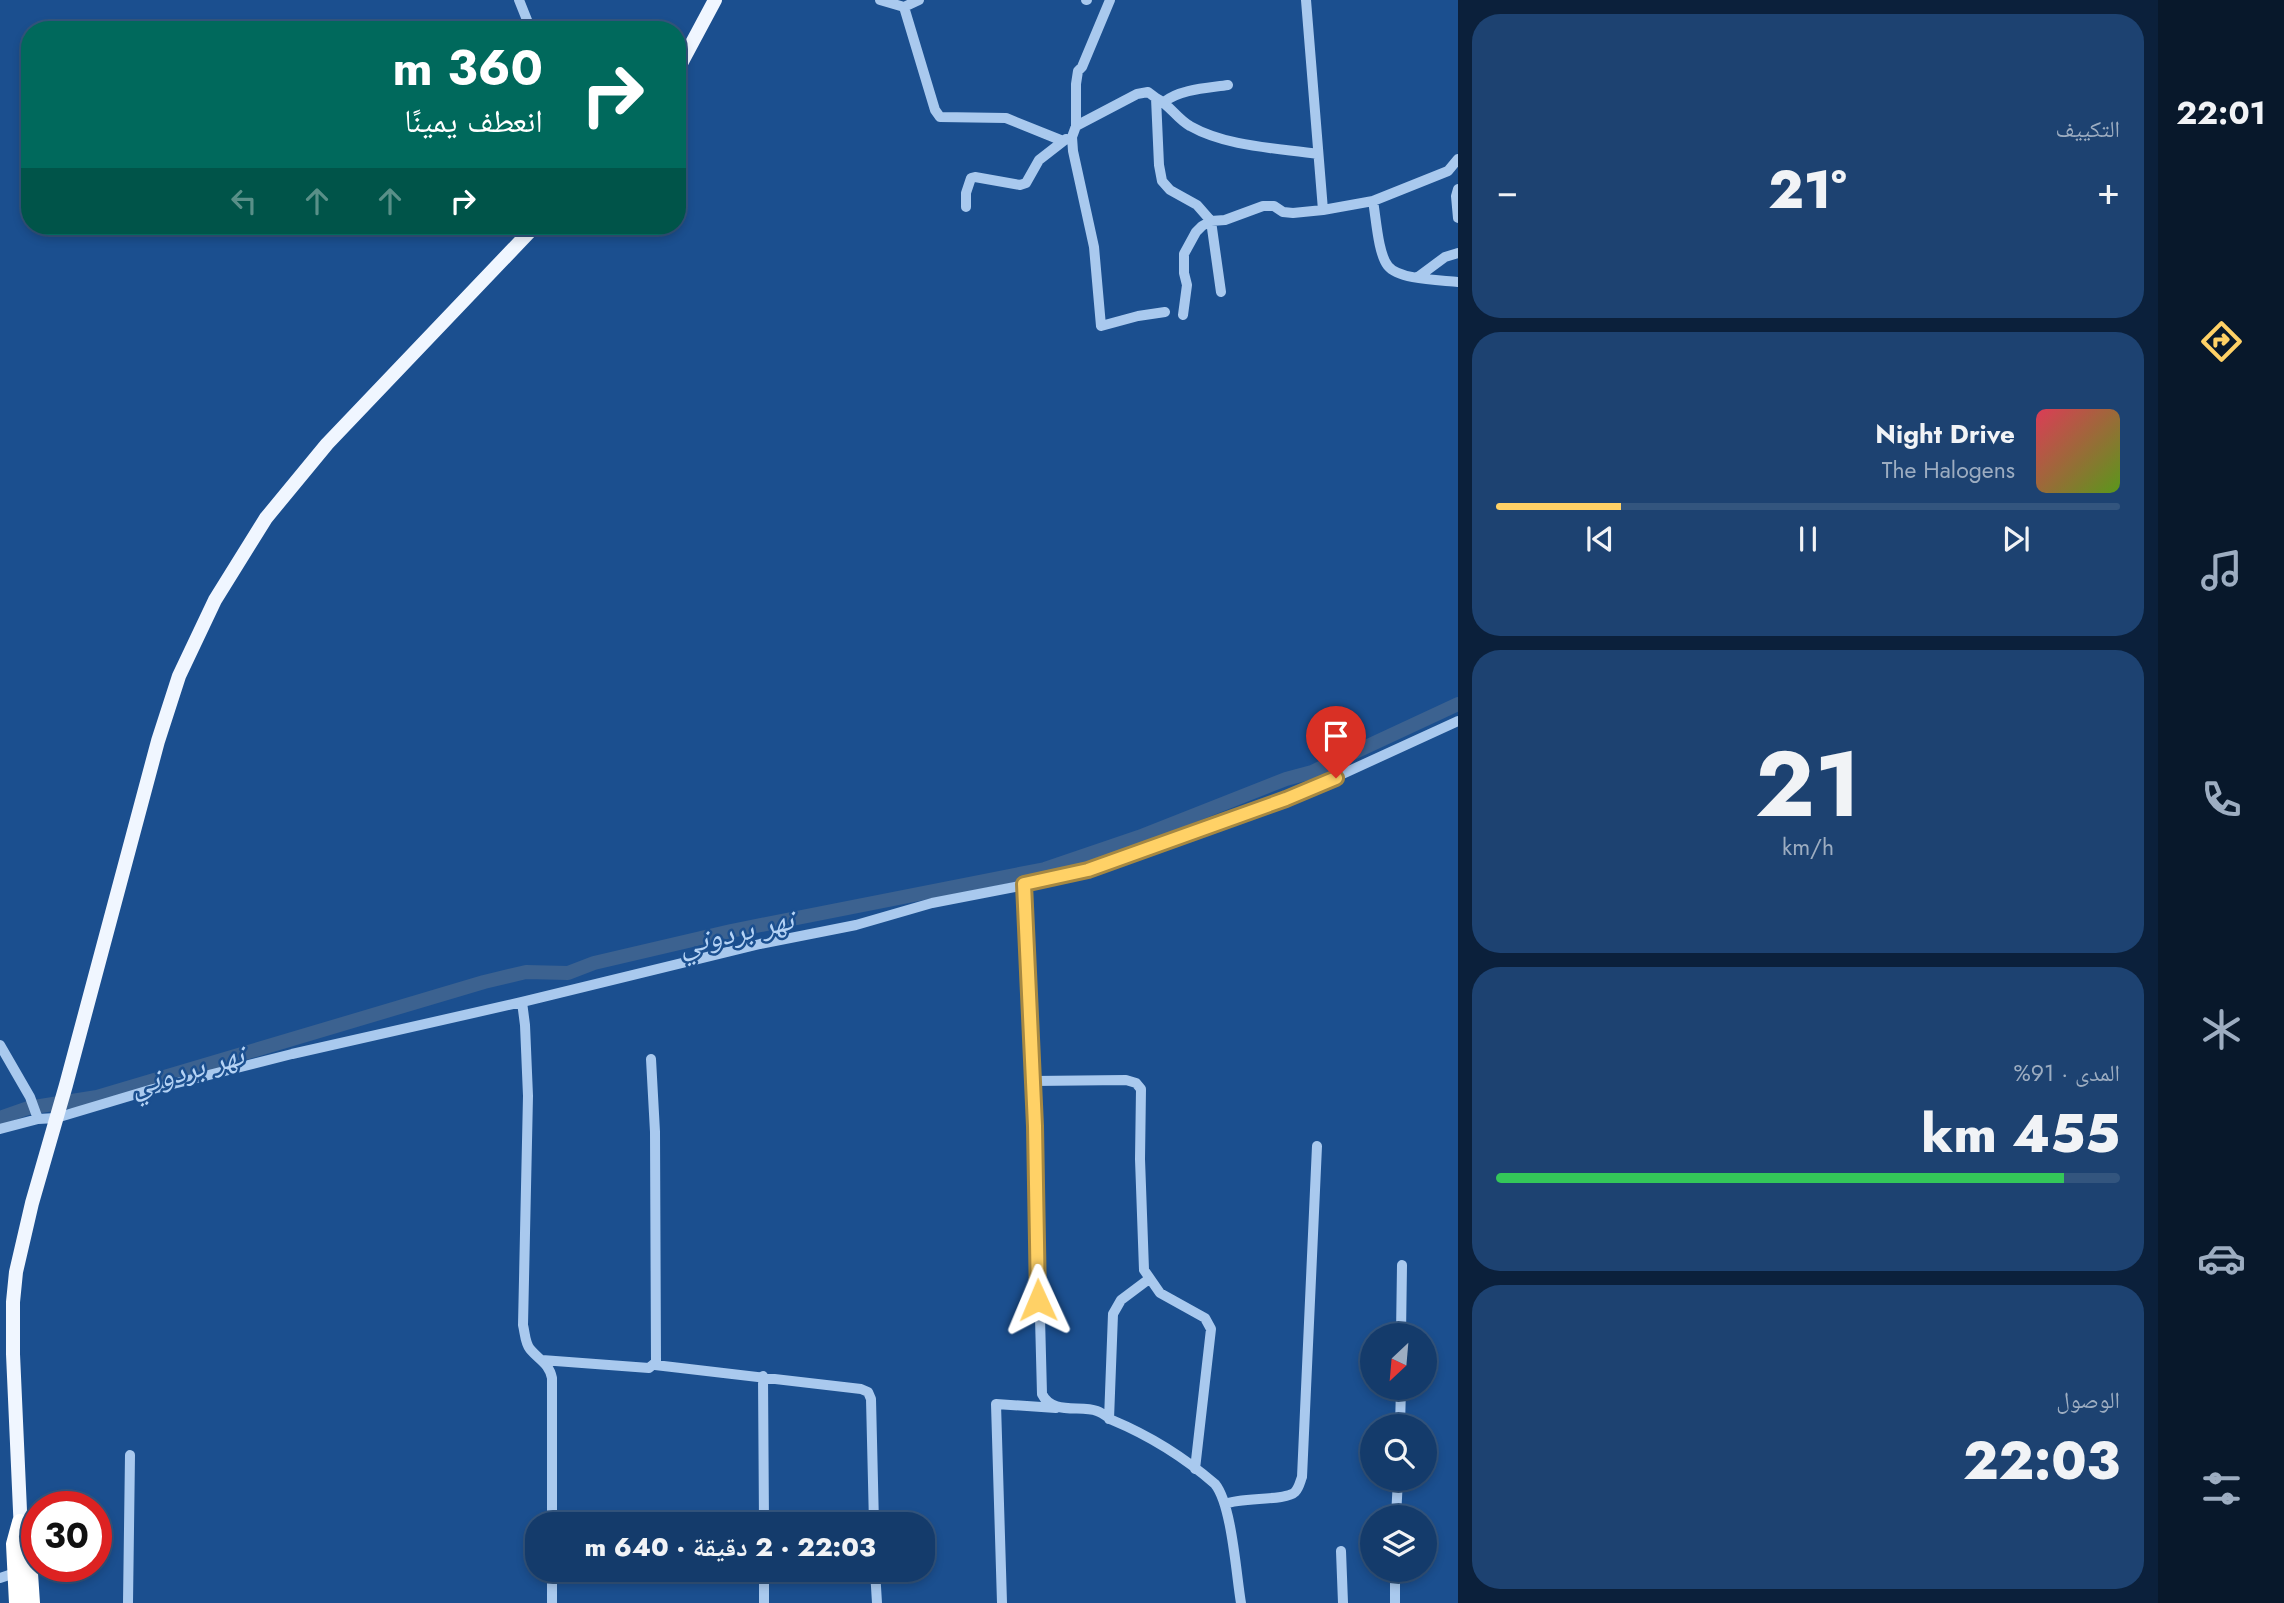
<!DOCTYPE html>
<html lang="ar">
<head>
<meta charset="utf-8">
<style>
  :root { --surface:#143b6b; --page:#1d4271; --text:#f1f3f6; --muted:#9dadc1; --line:#33557e; --accent:#ffd166 }
  body { margin:0; font-family:Jost,"Noto Naskh Arabic",sans-serif; background:var(--page); color:var(--text); direction:rtl; height:100vh; display:flex; flex-direction:column; font-size:26px; white-space:nowrap }
  * { box-sizing:border-box; margin:0 }
  p { font-size:23px; color:var(--muted) }
  .icon { flex:none; width:38px; height:38px; fill:none; stroke:currentColor; stroke-width:2; stroke-linecap:round; stroke-linejoin:round }
  .map { position:relative; flex:1; overflow:hidden; direction:ltr }
  .side { display:flex; flex-direction:column; gap:14px; padding:14px; background:#0b203b; width:700px }
  .side>* { flex:none }
  .banner { position:absolute; left:21px; top:21px; width:665px; height:214px; border-radius:28px; box-shadow:0 4px 10px #0003,0 0 0 2px var(--line); direction:rtl; background:#00695c; color:#fff; overflow:hidden }
  .needle { width:46px; rotate:206deg }
  .tools { position:absolute; left:1360px; top:1323px; display:grid; gap:14px }
  .tools a { display:grid; place-items:center; width:77px; height:77px; border-radius:50%; background:var(--surface); box-shadow:0 4px 10px #0003,0 0 0 2px var(--line); font-size:35px }
  .speed { position:absolute; left:21px; top:1491px; display:flex; gap:14px; font-size:35px; font-weight:700; text-align:center }
  .speed>* { display:grid; place-content:center; width:91px; height:91px; border-radius:50%; background:var(--surface); box-shadow:0 4px 10px #0003,0 0 0 2px var(--line); line-height:1 }
  .speed .limit { border:10px solid #d22; background:#fff; color:#111 }
  .pin { position:absolute; display:grid; place-items:center; width:60px; height:60px; color:#fff; margin:-72px -30px; border-radius:50% 50% 50% 0; rotate:-45deg; box-shadow:0 0 7px #0007 }
  .pin .icon { rotate:45deg }
  .me { position:absolute; width:77px; margin:-38px; rotate:359deg; stroke-linejoin:round; filter:drop-shadow(0 0 5px #0008) }
  .turn { display:flex; align-items:center; gap:24px; height:147px; padding:0 28px; font-size:32px }
  .turn .icon { width:91px; height:91px; stroke-width:2.5 }
  .turn b { display:block; font-size:49px; line-height:60px }
  .lanes { display:flex; align-items:center; height:66px; padding:0 28px; background:#0003; justify-content:center; gap:35px; direction:ltr }
  .lanes .off { opacity:.35 }
  .big { font-size:52px; font-weight:800; line-height:1.1 }
  .side .card { flex:1; display:flex; flex-direction:column; justify-content:center; gap:10px; min-width:0; padding:0 24px; border-radius:28px; background:var(--page) }
  .side .dial { align-items:center; gap:0 }
  .dial b { font-size:91px; line-height:1 }
  .song { display:flex; align-items:center; gap:21px }
  .cover { width:84px; height:84px; border-radius:10px; background:linear-gradient(135deg,hsl(350 70% 55%),hsl(90 70% 35%)) }
  .played { height:7px; border-radius:4px; background:linear-gradient(90deg,var(--accent) 20%,var(--line) 20%) }
  .keys { display:flex; justify-content:space-around; direction:ltr }
  .heat { display:flex; justify-content:space-between; align-items:center; font-size:38px; direction:ltr }
  .charge { height:10px; border-radius:5px; background:linear-gradient(90deg,#34c759 91%,var(--line) 0) }
  .trip { position:absolute; left:525px; top:1512px; width:410px; height:70px; border-radius:28px; background:var(--surface); box-shadow:0 4px 10px #0003,0 0 0 2px var(--line); font-weight:800; line-height:70px; text-align:center; direction:rtl }
  main { display:flex; flex:1; min-height:0 }
  .menu { display:flex; flex-direction:column; width:126px; justify-content:space-around; align-items:center; background:#08182b; color:var(--muted) }
  .menu .icon { width:49px; height:49px }
  .menu .current { color:var(--accent) }
  .menu b { font-size:32px; color:var(--text) }
  .map>svg:first-child { display:block }
  .lines { fill:none; stroke-linecap:round; stroke-linejoin:round }
  .river { stroke:#3c6290; stroke-width:14 }
  .minor { stroke:#a9c9ee; stroke-width:10 }
  .major { stroke:#f0f6ff; stroke-width:14 }
  .highway { stroke:#fff; stroke-width:16 }
  .route-casing { stroke:#a68842; stroke-width:18 }
  .route { stroke:#ffd166; stroke-width:12 }
  .labels { text-anchor:middle; stroke-width:5; stroke-linejoin:round; paint-order:stroke }
  .water-label { font-size:30px; font-style:italic; fill:#b5d3f5; stroke:#1b4f8f }
</style>
</head>
<body>
<main>
<nav class="menu">
<b>22:01</b>
<svg class="icon current" aria-label="directions" viewBox="0 0 24 24"><path d="M12 3l9 9-9 9-9-9zM9 14v-3h6M13 9l2 2-2 2"/></svg>
<svg class="icon" aria-label="music" viewBox="0 0 24 24"><path d="M9 18V5l10-2v13"/><circle cx="6" cy="18" r="3"/><circle cx="16" cy="16" r="3"/></svg>
<svg class="icon" aria-label="phone" viewBox="0 0 24 24"><path d="M5 4h4l2 5-3 2q2 4 5 5l2-3 5 2v4C11 20 4 13 5 4z"/></svg>
<svg class="icon" aria-label="climate" viewBox="0 0 24 24"><path d="M12 3v18M4 7l16 10M4 17L20 7"/></svg>
<svg class="icon" aria-label="car" viewBox="0 0 24 24"><path d="M5 17H2v-5l4-1 3-4h7l3 4 3 1v5h-3M9 17h6M6 11h13"/><circle cx="7" cy="17" r="2"/><circle cx="17" cy="17" r="2"/></svg>
<svg class="icon" aria-label="filters" viewBox="0 0 24 24"><path d="M4 7h16M4 17h16"/><circle cx="9" cy="7" r="2"/><circle cx="15" cy="17" r="2"/></svg>
</nav>
<section class="side">
<div class="card"><p>التكييف</p>
<div class="heat"><a>−</a><b class="big">21°</b><a>+</a></div>
</div>
<div class="card">
<div class="song"><i class="cover"></i><div><b>Night Drive</b><p>The Halogens</p></div></div>
<div class="played"></div>
<div class="keys"><svg class="icon" aria-label="previous" viewBox="0 0 24 24"><path d="M18 5L8 12l10 7zM5 5v14"/></svg><svg class="icon" aria-label="pause" viewBox="0 0 24 24"><path d="M8 5v14M16 5v14"/></svg><svg class="icon" aria-label="next" viewBox="0 0 24 24"><path d="M6 5l10 7-10 7zM19 5v14"/></svg></div>
</div>
<div class="card dial"><b>21</b><p>km/h</p></div>
<div class="card"><p>المدى · 91%</p><b class="big">455 km</b><div class="charge"></div></div>
<div class="card"><p>الوصول</p><b class="big">22:03</b></div>
</section>
<div class="map">
<svg width="1458" height="1603" viewBox="0 0 1458 1603">
  <rect width="100%" height="100%" fill="#1b4f8f"/>
  <g class="lines">
    <path class="river" d="M0,1118L28,1108L97,1097L484,982L526,972L568,973L594,963L731,931L1045,869L1139,837L1286,779L1312,772L1458,704"/>
    <path class="minor" d="M519,0L531,30
      M880,0L904,7L935,110L940,117L1006,118L1063,141
      M1086,0H1087
      M1306,0L1323,210
      M904,7L919,0
      M1156,98C1170,105 1177,119 1190,126C1227,147 1277,148 1318,154
      M1164,102C1180,89 1208,88 1228,85
      M1076,126V84L1078,71L1082,67L1110,0
      M1458,189L1456,196L1458,218
      M1373,201C1376,217 1378,254 1388,266C1399,280 1441,280 1458,282
      M966,207V193L971,178L975,177L1020,185L1026,183L1039,160L1066,139
      M1418,277L1445,257L1458,253
      M1165,312L1138,316L1101,326L1094,247L1073,151L1072,137L1076,126L1137,94L1148,92L1156,98L1159,165L1162,181L1170,190L1197,205L1211,221L1221,292
      M1183,315L1187,285L1184,273V254L1196,232L1202,226L1211,221L1225,220L1263,206H1274L1283,212L1293,213L1323,210L1373,201L1448,171L1458,159
      M1024,884L1035,1126L1042,1394C1052,1415 1080,1405 1097,1411C1103,1413 1107,1417 1112,1420C1148,1435 1185,1458 1215,1484C1232,1505 1236,1574 1241,1603
      M522,1002L525,1025L528,1096L523,1325C525,1333 525,1343 530,1349C539,1360 549,1363 552,1378V1524
      M0,1045L30,1097L38,1119
      M1033,1081L1126,1080L1136,1083L1141,1089L1140,1159L1144,1270L1160,1293L1205,1318L1211,1329L1195,1469
      M0,1129L38,1119L56,1118L153,1089L292,1054L522,1002L760,944L856,925L932,903L1056,879L1088,870L1301,793L1458,721
      M1401,1335L1402,1265
      M542,1360L649,1368L656,1362L655,1132L651,1059
      M655,1365L861,1389L868,1392L871,1399L874,1524
      M763,1376L764,1524
      M1109,1419L1113,1314L1121,1300L1149,1279
      M1400,1426L1401,1388
      M1225,1504C1242,1497 1286,1501 1295,1492C1299,1488 1300,1482 1302,1477L1317,1146
      M1396,1517L1398,1479
      M1341,1551L1343,1603
      M764,1570V1603
      M875,1570L877,1603
      M0,1578L15,1573
      M128,1603L130,1455
      M552,1603V1570
      M1002,1603L996,1404L1056,1408
      M1395,1603V1570"/>
    <path class="major" d="M677,71L715,0
      M21,1533L13,1354V1302L16,1272L32,1203L66,1085L158,741L179,676L215,600L266,518L327,444L535,226"/>
    <path class="highway" d="M20,1522L28,1544L32,1603
      M17,1603L14,1544L20,1522"/>
  </g>
  <g class="lines">
    <defs>
      <path id="route" d="M1038,1300L1035,1126L1024,884L1088,870L1286,799L1336,778"/>
    </defs>
    <use href="#route" class="route-casing"/>
    <use href="#route" class="route"/>
  </g>
  <g class="labels">
    <g class="water-label">
      <text transform="translate(736 932) rotate(-13)" y="10">نهر بردوني</text>
      <text transform="translate(187 1070) rotate(-16)" y="10">نهر بردوني</text>
    </g>
  </g>
</svg>
<div class="tools">
<a><svg class="needle" viewBox="-14 -14 28 28"><path d="M0-13l5 13h-10z" fill="#e53935"/><path d="M0 13l5-13h-10z" fill="#9dadc1"/></svg></a>
<a><svg class="icon" aria-label="search" viewBox="0 0 24 24"><circle cx="10" cy="10" r="6"/><path d="M15 15l6 6"/></svg></a>
<a><svg class="icon" aria-label="layers" viewBox="0 0 24 24"><path d="M12 4l9 5-9 5-9-5zM3 14l9 5 9-5"/></svg></a>
</div>
<div class="speed"><div class="limit">30</div></div>
<div class="pin" style="left:1336px;top:778px;background:#d93025"><svg class="icon" aria-label="arrive" viewBox="0 0 24 24"><path d="M6 21V4h12l-3 4 3 4H6"/></svg></div>
<svg class="me" style="left:1038px;top:1300px" viewBox="-20 -20 40 40"><path d="M0-17L14 15 0 8-14 15z" fill="#ffd166" stroke="#fff" stroke-width="4"/></svg>
<div class="trip">22:03 · 2 دقيقة · 640 m</div>
<div class="banner">
<div class="turn"><svg class="icon" aria-label="right" viewBox="0 0 24 24"><path d="M7 20v-9h11M14 6l5 5-5 5"/></svg><div><b>360 m</b>انعطف يمينًا</div></div>
<div class="lanes"><svg class="icon off" aria-label="left" viewBox="0 0 24 24"><path d="M17 20v-9H6M10 6l-5 5 5 5"/></svg><svg class="icon off" aria-label="ahead" viewBox="0 0 24 24"><path d="M12 20V5M6 11l6-6 6 6"/></svg><svg class="icon off" aria-label="ahead" viewBox="0 0 24 24"><path d="M12 20V5M6 11l6-6 6 6"/></svg><svg class="icon" aria-label="right" viewBox="0 0 24 24"><path d="M7 20v-9h11M14 6l5 5-5 5"/></svg></div>
</div>
</div>
</main>
</body>
</html>
